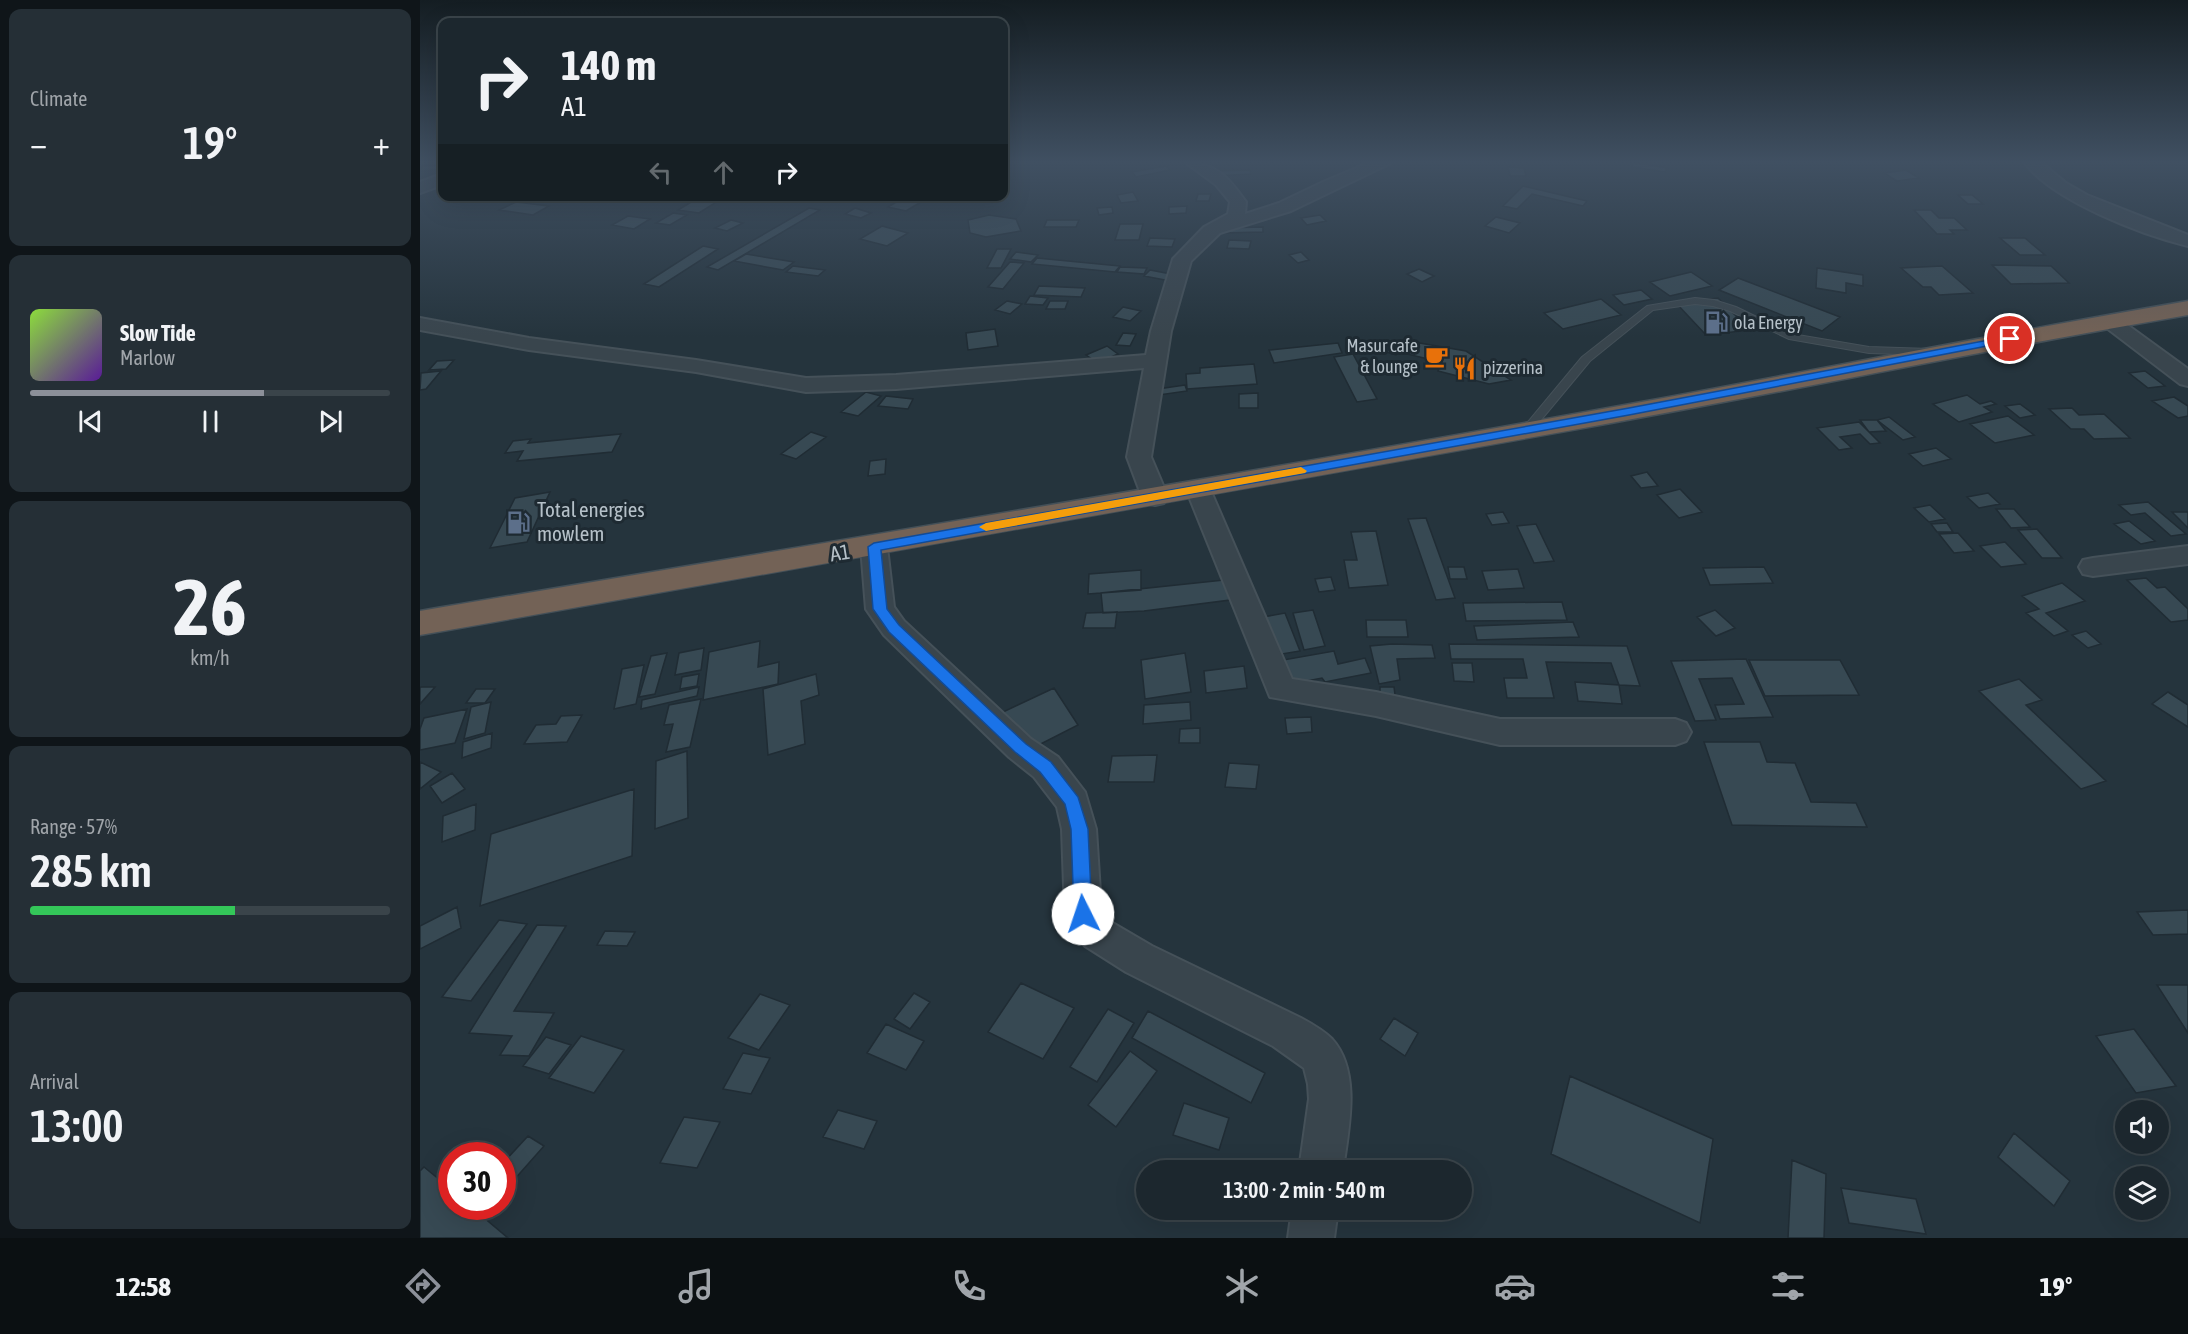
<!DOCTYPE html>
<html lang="en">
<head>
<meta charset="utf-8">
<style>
  :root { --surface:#1c272e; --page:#252f36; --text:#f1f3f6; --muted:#a0a5aa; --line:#3a444a; --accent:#8c9099 }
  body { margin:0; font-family:"Asap Condensed",sans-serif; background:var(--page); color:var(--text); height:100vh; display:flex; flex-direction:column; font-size:22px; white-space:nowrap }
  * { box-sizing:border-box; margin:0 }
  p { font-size:20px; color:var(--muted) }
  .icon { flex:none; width:33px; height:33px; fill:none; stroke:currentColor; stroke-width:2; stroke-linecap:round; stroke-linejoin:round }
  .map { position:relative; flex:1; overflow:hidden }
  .side { display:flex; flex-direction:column; gap:9px; padding:9px; background:#0f1519; width:420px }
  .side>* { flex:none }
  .guide { position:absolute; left:18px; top:18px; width:570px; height:183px; border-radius:12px; box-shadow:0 6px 24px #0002,0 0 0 2px var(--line); background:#1c272e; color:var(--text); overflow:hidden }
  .tools { position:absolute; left:1695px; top:1100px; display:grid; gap:12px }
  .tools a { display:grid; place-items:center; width:54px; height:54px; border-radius:50%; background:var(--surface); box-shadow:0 6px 24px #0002,0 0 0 2px var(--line); font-size:30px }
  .speed { position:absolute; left:18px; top:1142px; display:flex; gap:12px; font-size:30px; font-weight:700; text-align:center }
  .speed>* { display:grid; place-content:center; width:78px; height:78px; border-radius:50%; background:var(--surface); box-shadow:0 6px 24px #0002,0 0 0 2px var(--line); line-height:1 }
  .speed .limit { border:9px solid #d22; background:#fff; color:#111 }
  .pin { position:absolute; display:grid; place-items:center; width:51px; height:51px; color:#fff; margin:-26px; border:3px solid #fff; border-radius:50%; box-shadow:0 2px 6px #0007 }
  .me { position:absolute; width:66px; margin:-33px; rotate:356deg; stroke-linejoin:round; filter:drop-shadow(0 0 4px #0008) }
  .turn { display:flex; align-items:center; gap:21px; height:126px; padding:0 24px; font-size:27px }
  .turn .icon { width:78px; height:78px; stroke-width:2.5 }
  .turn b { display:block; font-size:42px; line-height:51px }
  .lanes { display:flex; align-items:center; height:57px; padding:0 24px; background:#0003; justify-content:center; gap:30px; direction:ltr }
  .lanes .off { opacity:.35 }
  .big { font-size:45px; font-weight:600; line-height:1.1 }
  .side .tile { flex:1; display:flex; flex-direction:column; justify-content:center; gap:9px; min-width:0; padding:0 21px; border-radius:12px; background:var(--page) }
  .side .dial { align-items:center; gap:0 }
  .dial b { font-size:78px; line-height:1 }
  .song { display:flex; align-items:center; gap:18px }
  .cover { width:72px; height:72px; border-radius:9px; background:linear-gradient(135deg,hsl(90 70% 55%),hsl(270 70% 35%)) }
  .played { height:6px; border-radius:3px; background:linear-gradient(90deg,var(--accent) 65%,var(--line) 65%) }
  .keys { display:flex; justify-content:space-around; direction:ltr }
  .heat { display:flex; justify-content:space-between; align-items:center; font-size:33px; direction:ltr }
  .charge { height:9px; border-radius:4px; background:linear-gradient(90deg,#34c759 57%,var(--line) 0) }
  .trip { position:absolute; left:716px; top:1160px; width:336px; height:60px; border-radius:30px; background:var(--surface); box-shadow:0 6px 24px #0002,0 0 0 2px var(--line); font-weight:600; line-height:60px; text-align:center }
  .tab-bar { display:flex; height:96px; justify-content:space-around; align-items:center; background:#0b1012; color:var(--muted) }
  .tab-bar .icon { width:42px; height:42px }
  .tab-bar .selected { color:var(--accent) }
  .tab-bar b { font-size:27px; color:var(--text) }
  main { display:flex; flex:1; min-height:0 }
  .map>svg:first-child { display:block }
  .building { fill:#374953; stroke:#202c34; stroke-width:1.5 }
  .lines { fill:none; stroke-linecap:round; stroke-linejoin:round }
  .lane-casing { stroke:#455159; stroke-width:2 }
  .street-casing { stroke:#455159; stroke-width:4 }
  .highway-casing { stroke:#445058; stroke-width:3 }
  .lane { fill:#39454d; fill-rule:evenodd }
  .street { fill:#39454d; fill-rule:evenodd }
  .highway { fill:#736256; fill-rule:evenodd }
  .route { fill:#1a73e8; stroke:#114b97; stroke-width:1.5 }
  .slow { fill:#f59e0b }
  .labels { text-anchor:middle; stroke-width:6; stroke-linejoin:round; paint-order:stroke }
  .far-poi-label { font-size:18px; fill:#b5c0c8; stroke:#1e2a32; text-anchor:start }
  .poi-label { font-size:21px; fill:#b5c0c8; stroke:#1e2a32; text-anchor:start }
  .street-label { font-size:21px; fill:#b5c0c8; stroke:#1e2a32 }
</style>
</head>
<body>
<main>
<section class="side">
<div class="tile"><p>Climate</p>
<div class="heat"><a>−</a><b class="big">19°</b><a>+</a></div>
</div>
<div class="tile">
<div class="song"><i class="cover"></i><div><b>Slow Tide</b><p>Marlow</p></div></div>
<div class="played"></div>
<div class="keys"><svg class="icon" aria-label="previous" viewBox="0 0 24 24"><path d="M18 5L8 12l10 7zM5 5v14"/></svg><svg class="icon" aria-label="pause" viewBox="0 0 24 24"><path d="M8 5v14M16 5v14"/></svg><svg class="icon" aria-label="next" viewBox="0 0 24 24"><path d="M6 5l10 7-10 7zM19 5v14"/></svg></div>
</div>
<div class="tile dial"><b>26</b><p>km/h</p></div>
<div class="tile"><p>Range · 57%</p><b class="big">285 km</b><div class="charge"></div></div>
<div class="tile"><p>Arrival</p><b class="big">13:00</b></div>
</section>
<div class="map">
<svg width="1768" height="1238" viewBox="0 0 1768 1238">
  <rect width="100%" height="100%" fill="#25343d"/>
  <path class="building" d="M1213,163H1218L1247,168L1245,172L1212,167Z
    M22,165L16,170L0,171L3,166Z
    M746,166L750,170L716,177L712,172Z
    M1088,167L1104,168L1106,176H1090Z
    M830,170L831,174L794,176L793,171Z
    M1486,170L1499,178L1477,181L1464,173Z
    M1103,186L1167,201L1163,206L1112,194L1097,209L1083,206Z
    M713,192L718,201L701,203L697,195Z
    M778,194H791L789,201H776Z
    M1538,195H1552L1563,204H1548Z
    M281,196H306L279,213L258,210Z
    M483,198L501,202L486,211L468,207Z
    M96,202L129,206L113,215L79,210Z
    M767,206L766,213L749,214V207Z
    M692,207L693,213L679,215L677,208Z
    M389,208L400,210L298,270L287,267Z
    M435,208L451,213L441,218L425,214Z
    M1494,210H1511L1519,218H1534L1547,230H1530L1534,234H1517Z
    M253,213L267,215L250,225L236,223Z
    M569,215L596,219L601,231L566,237L550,233L548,220Z
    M900,215L906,221L887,225L881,218Z
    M208,216L230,219L214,229L192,225Z
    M1076,217L1100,223L1089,233L1065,226Z
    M311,220L323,223L307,231L295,228Z
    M627,220H659L656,227H624Z
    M700,224H723L719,240H695Z
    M462,226L488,233L467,246L440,239Z
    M843,227V232L802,233V228Z
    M730,238L755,239L752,247L727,246Z
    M1580,238H1605L1625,255H1600Z
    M809,240L831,241L829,249L807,248Z
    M283,246L298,249L239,287L224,284Z
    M577,249H591L581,268H567Z
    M596,252L618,255L611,262L590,259Z
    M881,252L889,260L878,263L869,255Z
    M326,254L374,262L363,270L314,261Z
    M617,258L700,266L695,272L612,264Z
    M590,262L604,263L583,289L568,287Z
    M1572,265L1631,266L1649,283L1591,284Z
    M373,266L405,270L398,276L366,272Z
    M1522,266L1553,293L1519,295L1511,287H1503L1481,268Z
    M700,267L727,268L724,274L697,272Z
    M1397,268L1443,275V286L1426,283V293L1396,288Z
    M999,269L1014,276L1002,282L987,274Z
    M730,270L751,274L745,280L724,276Z
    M1271,272L1292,286L1250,296L1230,282Z
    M1318,278L1420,317L1402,331L1299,290Z
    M619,286L665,288L661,297L614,295Z
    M1221,290L1232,299L1204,305L1193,295Z
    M610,296L628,298L623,305L605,304Z
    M1298,298L1330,330L1286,335L1256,303Z
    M1181,299L1201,315L1143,329L1124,313Z
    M587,301L602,304L590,314L575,310Z
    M630,301H648L645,309H626Z
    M703,307L721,311L710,321L693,317Z
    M575,329L578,346L548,350L546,333Z
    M703,333L716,334L710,346L696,345Z
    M982,340L1046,351L1091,380L1069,384L1018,371L1021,362L979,352L976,355L963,351L970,341L981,342Z
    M918,343L922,353L854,363L849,350Z
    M687,346L698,354L678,363L666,355Z
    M933,354L957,399L937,402L914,357Z
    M34,360L26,369L9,370L17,361Z
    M834,364L837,384L767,389L766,374L780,373V368Z
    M21,371L6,389L0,390L1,373Z
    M1725,371L1745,386L1728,388L1709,373Z
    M765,385L767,391L732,396L731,390Z
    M446,392L461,396L438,416L421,412Z
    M838,393V408H819V394Z
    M1547,395L1560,404L1571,401L1576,404L1564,407L1572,412L1539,422L1513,404Z
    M466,396L493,399L488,409L458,406Z
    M1754,397L1768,406V416L1758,418L1732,401Z
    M1600,404L1615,415L1600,418L1585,406Z
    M1652,408L1659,415L1684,414L1710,438L1674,439L1664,429H1651L1629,409Z
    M1588,416L1614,435L1575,443L1550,424Z
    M1469,417L1495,437L1483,440L1457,420Z
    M1440,420H1457L1466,431L1449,432Z
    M1439,422L1460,443L1450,444L1440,434L1420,437L1432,448L1419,450L1397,428Z
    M391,432L406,437L376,459L361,454Z
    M201,434L192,452L97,461L103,451L85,453L93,441L111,439L108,443Z
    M1516,448L1531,459L1503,466L1489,454Z
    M466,459L465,474L448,476L450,461Z
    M1227,472L1238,486L1221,488L1211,476Z
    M1260,489L1282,512L1259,518L1237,495Z
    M130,492L107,542L70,548L95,498Z
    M1568,493L1580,504L1559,508L1547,497Z
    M1728,502L1766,534L1751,536L1725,513L1711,515L1699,505Z
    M1510,505L1525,519L1509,522L1494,508Z
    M1576,509H1594L1610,527L1591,528Z
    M1083,512L1089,523L1072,525L1066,514Z
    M1752,512H1768V528Z
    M1006,518L1035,598L1016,600L988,519Z
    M1709,521L1735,541L1721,544L1694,524Z
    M1527,523L1533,532H1517L1511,524Z
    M1116,524L1134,561L1114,563L1097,526Z
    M1617,529L1642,558H1622L1598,530Z
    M956,531L968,585L929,588L924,560H937L931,532Z
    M1538,533L1554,551L1534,553L1519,534Z
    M1585,542L1606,564L1581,567L1560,546Z
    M1028,567H1044L1047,579H1030Z
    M1344,567L1353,583L1290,585L1283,568Z
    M1098,569L1104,588L1068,590L1062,571Z
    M721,570V590L668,594L669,574Z
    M911,577L915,590L899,592L895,579Z
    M1726,578L1737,588L1745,587L1768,609V620L1751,622L1707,580Z
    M804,580L810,600L724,611L683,613L681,593Z
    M1642,583L1665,601L1626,613L1648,631L1634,636L1606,613L1619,609L1602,596Z
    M1142,602L1147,620L1046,621L1043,603Z
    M893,610L905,646L884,650L873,613Z
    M1295,610L1315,628L1296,636L1277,617Z
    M697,612L695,628H663L666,613Z
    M865,613L880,651L856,655L843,617Z
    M946,620H986L988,637H947Z
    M1153,622L1159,637L1057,640L1054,626Z
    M1666,631L1681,644L1668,648L1652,635Z
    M340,641L338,667L359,662L358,684L283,700L289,652Z
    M972,644L1012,645L1015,658L977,659L980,680L959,684L950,646Z
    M1029,644L1207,646L1220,686L1199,685L1191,663L1126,662L1134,698H1087L1084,678H1107L1103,659H1031Z
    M284,648L281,670L255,675L259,653Z
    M914,651L918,664L945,658L951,673L905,682L902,678L871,684L863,660Z
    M247,653L235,694L219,697L231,656Z
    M765,653L771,692L725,699L721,660Z
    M1326,659L1353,717L1300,719L1295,705L1324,704L1312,678L1279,679L1296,720L1275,721L1251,661Z
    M1329,660H1420L1439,695L1345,696Z
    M1032,663H1052L1054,682L1034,681Z
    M224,665L216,704L194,709L202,669Z
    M824,666L827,688L786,693L784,671Z
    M279,674L277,686L260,689L262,677Z
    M396,674L399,695L381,701L385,744L348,755L343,689Z
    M1599,679L1622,700L1606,705L1686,781L1661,789L1559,691Z
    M1155,682L1199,685L1202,704L1158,701Z
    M1,687H15L0,704V688Z
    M279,687L277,696L221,709L222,700Z
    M960,687H974L975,695H960Z
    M634,688L658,725L607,751L583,712Z
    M56,689H75L65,703H46Z
    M1748,692L1768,705V727L1732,704Z
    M281,699L270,747L246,752L253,724L244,725L249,705Z
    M71,702L65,733L44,739L51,707Z
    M770,702L771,720L723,724L724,705Z
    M47,709L35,743L0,750V729L4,718Z
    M162,715L147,742L104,744L116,725L136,724L141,716Z
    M891,717L892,732L867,734L865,718Z
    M780,728V743H759L760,729Z
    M72,733L71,748L42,758L43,742Z
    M1284,742H1340L1347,762L1375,763L1391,802L1436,803L1447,827L1312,825Z
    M267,751L268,818L235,829L236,761Z
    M737,755L734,782H688L692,756Z
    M0,762L21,772L0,789Z
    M809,763L839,765L836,789L805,787Z
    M32,773L45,789L22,803L10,786Z
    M214,789L212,856L60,906L71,834Z
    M56,804L55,830L22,842L23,816Z
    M37,907L41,928L0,949V926Z
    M1768,910V934L1733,935L1717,912Z
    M79,920L107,924L51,1001L22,997Z
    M117,925L146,926L94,1011L134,1013L109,1056L80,1055L92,1036L49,1033Z
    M185,931L215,932L207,946L177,945Z
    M601,983L654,1008L623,1059L568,1032Z
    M1737,985H1768V1033Z
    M494,993L510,1002L490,1029L474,1019Z
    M340,994L370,1005L339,1050L308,1038Z
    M688,1009L714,1023L677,1082L650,1067Z
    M728,1011L845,1073L831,1103L712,1038Z
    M974,1018L998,1033L985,1056L960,1039Z
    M466,1024L504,1041L486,1070L447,1053Z
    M1714,1029L1756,1086L1716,1093L1676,1036Z
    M161,1036L204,1050L174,1093L129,1078Z
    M126,1037L151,1045L129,1074L103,1066Z
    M710,1051L737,1071L696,1127L668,1105Z
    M323,1053L350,1058L331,1094L303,1089Z
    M1150,1076L1293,1139L1280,1223L1131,1154Z
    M764,1103L809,1118L799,1150L753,1135Z
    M418,1110L457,1121L444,1149L403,1137Z
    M264,1117L300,1122L277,1168L240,1163Z
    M1594,1133L1650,1181L1634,1206L1578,1157Z
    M108,1136L124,1146L93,1181L82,1174V1164Z
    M1372,1160L1406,1174L1404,1238H1368Z
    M4,1167L32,1190V1206H50L88,1238H0V1171Z
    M1421,1188L1496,1199L1506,1234L1429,1223Z"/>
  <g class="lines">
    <defs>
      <path id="lane" d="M1275,298L1294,300L1316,307L1372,334L1449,347L1510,349L1515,352L1510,355L1449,353L1369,339L1310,311L1293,306L1275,304L1233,310L1170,361L1111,432H1103V428L1162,357L1227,306Z"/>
      <path id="street" d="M766,163C797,163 809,178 826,202L825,214L859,203L903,182L948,163H971L871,211L800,233L771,261L751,331L731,457L748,497L744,503L735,505L726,503L722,497L707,457L724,368L476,389L386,392L276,372L109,350L0,330V318L109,338L276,360L386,378L476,375L726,355L731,331L753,259L784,227L808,214L810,202L796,185Z
        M1605,163H1622L1646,183L1667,195L1768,235V246C1723,235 1633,201 1605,163Z
        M22,174V185L0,193V182Z
        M1691,316L1698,318L1768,369V386L1760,384L1684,326L1681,322L1684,318Z
        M778,481L787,483L790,489L872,679L956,692L1080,719H1255L1266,723L1271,732L1266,741L1255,745H1080L956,716L850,697L766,489L769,483Z
        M454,538L463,541L467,547L474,607L484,621L611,739L638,757L665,792L676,829L681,908L691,922L732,946L881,1018C892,1024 903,1030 912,1039C942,1072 928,1131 923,1170H879L889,1099L888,1084L884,1068L853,1046L706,972L665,946L650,926L645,914L642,829L637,807L614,777L589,757L464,635L446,609L441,547L445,541Z
        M1768,546V564L1673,576L1663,574L1659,567L1663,560L1673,558Z
        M872,1209H918L914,1238H868Z"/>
      <path id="highway" d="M1768,301V315C1575,348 1384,388 1191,423C794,495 397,565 0,635V611C409,542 819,475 1227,401C1407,368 1587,332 1768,301Z"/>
    </defs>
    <use href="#lane" class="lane-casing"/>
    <use href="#street" class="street-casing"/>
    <use href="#highway" class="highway-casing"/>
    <use href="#lane" class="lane"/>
    <use href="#street" class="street"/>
    <use href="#highway" class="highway"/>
  </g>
  <linearGradient id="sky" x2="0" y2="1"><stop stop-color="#141d22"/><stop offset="0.48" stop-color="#405062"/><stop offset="1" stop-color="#405062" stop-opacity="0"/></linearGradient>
  <rect width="1768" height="337" fill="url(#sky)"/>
  <path class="route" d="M1590,336L1594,339L1593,341L1209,415L461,550L467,609L479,625L606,744L631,762L658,797L668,829L672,914L669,920L663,922L657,920L654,914L651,829L645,804L620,772L595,752L469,632L453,609L448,547L454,543L1209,408Z"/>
  <path class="slow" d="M881,467L887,471L885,473L566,531L559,527L566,523Z"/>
  <defs>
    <symbol id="fuel-bare" viewBox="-9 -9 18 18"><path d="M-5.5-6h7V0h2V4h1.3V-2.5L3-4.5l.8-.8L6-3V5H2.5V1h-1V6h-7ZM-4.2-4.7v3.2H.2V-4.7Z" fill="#5c6f8a" stroke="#1e2a32" stroke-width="2.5" paint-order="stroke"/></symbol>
    <symbol id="cafe-bare" viewBox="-9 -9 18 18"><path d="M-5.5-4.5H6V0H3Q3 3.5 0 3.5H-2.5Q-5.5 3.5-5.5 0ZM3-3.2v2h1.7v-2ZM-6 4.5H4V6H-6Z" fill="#e8710a" stroke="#1e2a32" stroke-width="2.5" paint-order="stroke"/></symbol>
    <symbol id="restaurant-bare" viewBox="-9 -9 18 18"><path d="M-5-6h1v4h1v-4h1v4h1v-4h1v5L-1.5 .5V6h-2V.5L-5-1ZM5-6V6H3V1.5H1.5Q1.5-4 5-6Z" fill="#e8710a" stroke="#1e2a32" stroke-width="2.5" paint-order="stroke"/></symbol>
  </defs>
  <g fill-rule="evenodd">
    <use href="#fuel-bare" x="1280" y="306" width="33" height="33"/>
    <use href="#cafe-bare" x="1000" y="340" width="33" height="33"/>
    <use href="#restaurant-bare" x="1028" y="352" width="33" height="33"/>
    <use href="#fuel-bare" x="82" y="506" width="33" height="33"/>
  </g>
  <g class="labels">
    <g class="far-poi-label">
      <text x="1314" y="329">ola Energy</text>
      <text x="998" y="352" text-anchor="end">Masur cafe<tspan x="998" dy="21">&amp; lounge</tspan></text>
      <text x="1063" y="374">pizzerina</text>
    </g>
    <g class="poi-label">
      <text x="117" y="517">Total energies<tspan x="117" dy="24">mowlem</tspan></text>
    </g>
    <g class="street-label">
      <text transform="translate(420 553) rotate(-9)" y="7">A1</text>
    </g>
  </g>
</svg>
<div class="tools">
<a><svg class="icon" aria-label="sound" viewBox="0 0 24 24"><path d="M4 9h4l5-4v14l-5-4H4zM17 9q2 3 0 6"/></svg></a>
<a><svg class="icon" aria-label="layers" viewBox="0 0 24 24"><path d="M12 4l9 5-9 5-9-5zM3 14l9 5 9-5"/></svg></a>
</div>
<div class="speed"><div class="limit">30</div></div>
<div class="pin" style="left:1590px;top:339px;background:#d93025"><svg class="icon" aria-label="arrive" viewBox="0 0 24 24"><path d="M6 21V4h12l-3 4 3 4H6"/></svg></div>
<svg class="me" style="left:663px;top:914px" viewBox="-20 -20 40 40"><circle r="19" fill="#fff"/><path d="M0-13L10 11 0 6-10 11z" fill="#1a73e8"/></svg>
<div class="trip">13:00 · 2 min · 540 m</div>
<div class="guide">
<div class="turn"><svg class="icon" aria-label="right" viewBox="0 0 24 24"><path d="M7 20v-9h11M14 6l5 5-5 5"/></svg><div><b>140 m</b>A1</div></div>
<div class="lanes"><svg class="icon off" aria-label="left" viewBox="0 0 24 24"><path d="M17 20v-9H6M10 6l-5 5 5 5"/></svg><svg class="icon off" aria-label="ahead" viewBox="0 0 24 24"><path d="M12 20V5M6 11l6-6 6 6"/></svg><svg class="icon" aria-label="right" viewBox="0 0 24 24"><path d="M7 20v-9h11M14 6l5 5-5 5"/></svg></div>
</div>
</div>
</main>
<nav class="tab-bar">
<b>12:58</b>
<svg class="icon selected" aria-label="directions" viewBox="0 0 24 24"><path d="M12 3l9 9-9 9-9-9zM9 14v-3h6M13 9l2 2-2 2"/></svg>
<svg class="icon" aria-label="music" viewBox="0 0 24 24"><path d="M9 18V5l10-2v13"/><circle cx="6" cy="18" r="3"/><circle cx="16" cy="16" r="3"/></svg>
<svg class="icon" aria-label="phone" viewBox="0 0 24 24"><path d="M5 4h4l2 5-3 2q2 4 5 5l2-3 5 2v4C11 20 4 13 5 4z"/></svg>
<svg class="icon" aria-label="climate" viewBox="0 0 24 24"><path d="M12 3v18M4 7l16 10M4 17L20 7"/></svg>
<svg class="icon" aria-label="car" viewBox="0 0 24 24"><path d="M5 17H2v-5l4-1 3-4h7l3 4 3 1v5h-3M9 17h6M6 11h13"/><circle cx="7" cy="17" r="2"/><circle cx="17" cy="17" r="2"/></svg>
<svg class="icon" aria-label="filters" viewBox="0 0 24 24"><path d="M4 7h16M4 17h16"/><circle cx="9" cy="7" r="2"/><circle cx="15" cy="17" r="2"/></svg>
<b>19°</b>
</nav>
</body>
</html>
